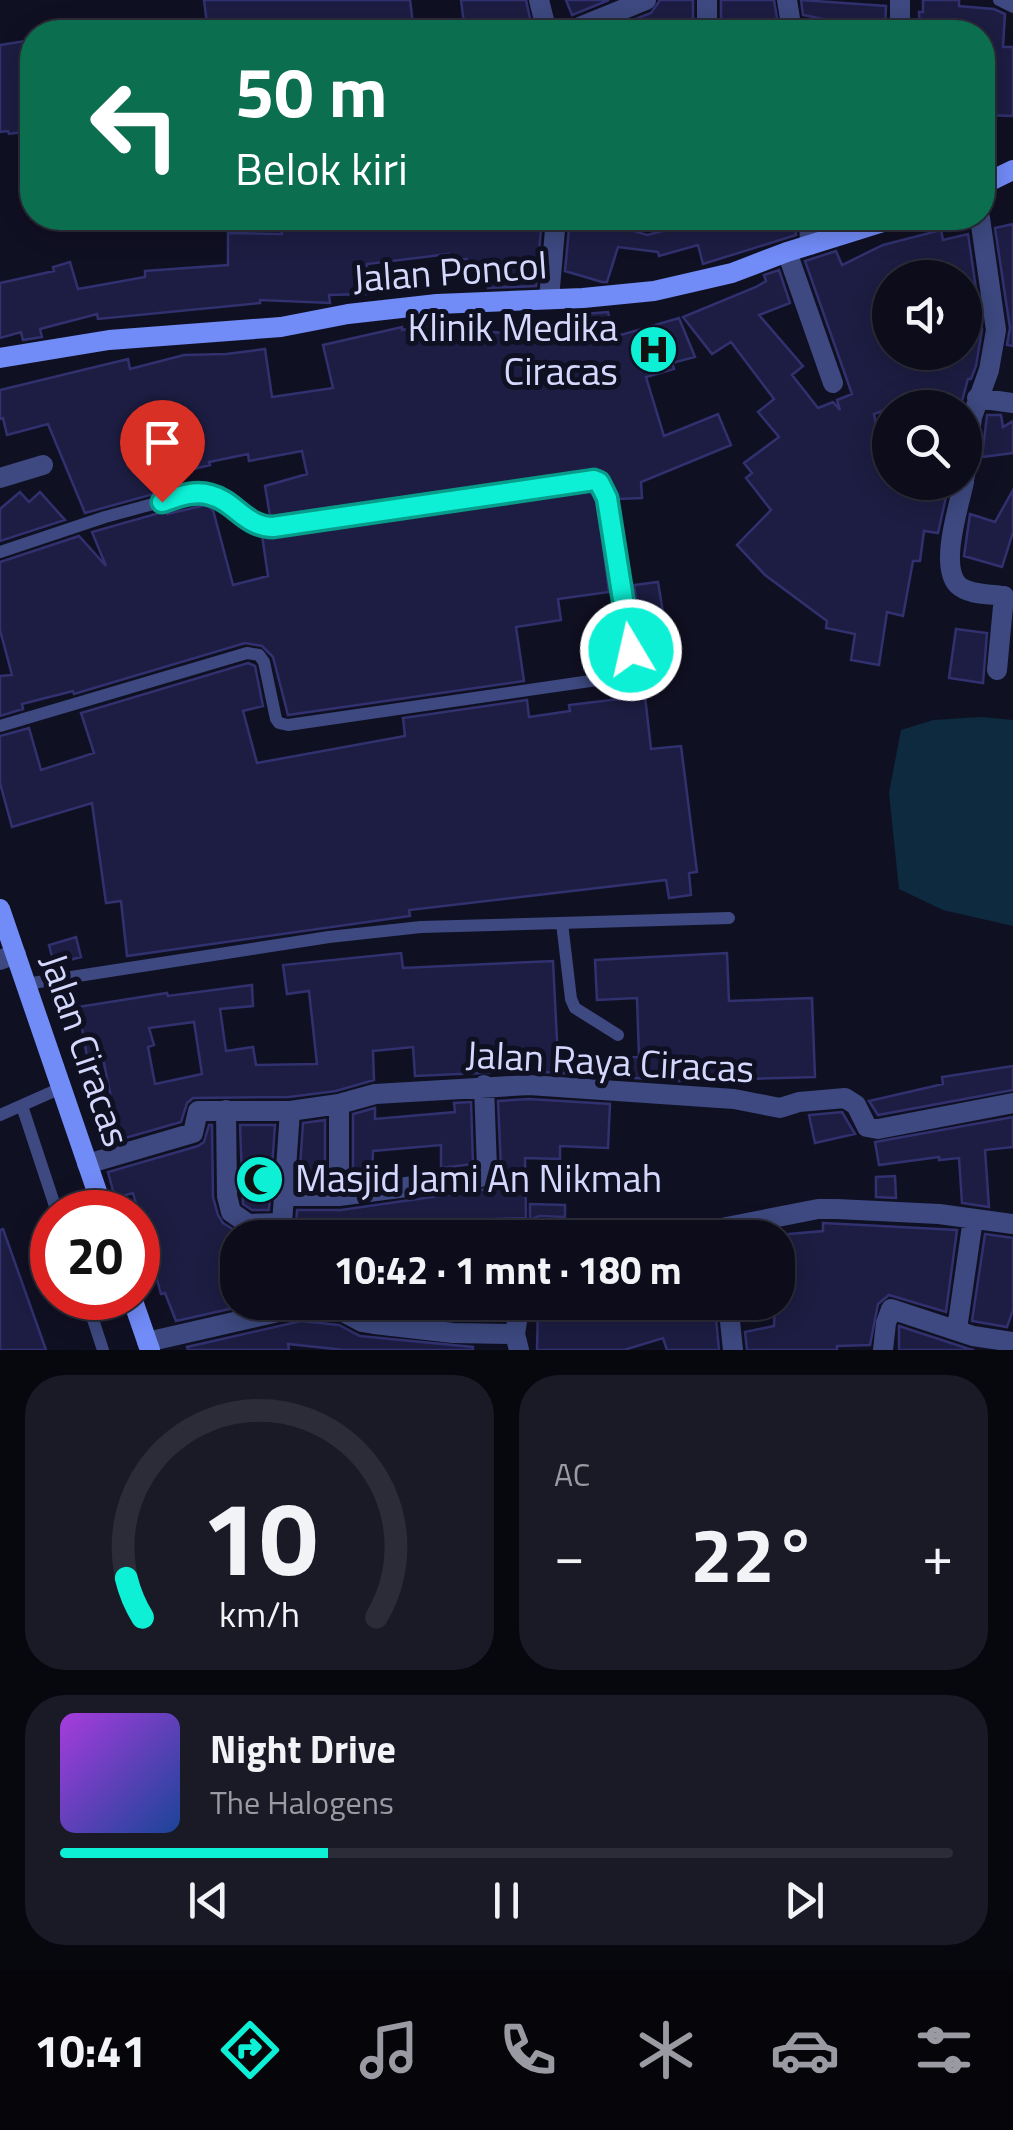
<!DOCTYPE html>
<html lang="id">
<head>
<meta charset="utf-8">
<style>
  :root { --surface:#0c0c1a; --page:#1a1a27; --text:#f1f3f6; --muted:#9a9ba2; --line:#2c2c39; --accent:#0df0d5 }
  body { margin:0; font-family:"Titillium Web",sans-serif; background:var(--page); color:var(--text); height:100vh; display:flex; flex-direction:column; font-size:38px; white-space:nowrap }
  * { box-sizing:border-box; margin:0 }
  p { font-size:32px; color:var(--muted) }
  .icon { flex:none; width:55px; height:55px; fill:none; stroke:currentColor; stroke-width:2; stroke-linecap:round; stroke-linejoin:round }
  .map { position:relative; height:1350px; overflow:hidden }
  .sheet { display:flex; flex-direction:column; gap:25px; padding:25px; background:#07070e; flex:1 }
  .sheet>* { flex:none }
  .banner { position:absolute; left:20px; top:20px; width:975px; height:210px; border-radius:40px; box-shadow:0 5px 25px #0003,0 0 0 2px var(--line); background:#0b6e4f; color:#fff; overflow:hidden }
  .tools { position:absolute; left:872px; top:260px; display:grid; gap:20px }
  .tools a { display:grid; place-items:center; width:110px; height:110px; border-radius:50%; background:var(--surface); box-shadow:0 5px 25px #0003,0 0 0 2px var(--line); font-size:50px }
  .speed { position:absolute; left:30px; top:1190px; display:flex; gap:20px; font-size:50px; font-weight:700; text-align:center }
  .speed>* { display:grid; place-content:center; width:130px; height:130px; border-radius:50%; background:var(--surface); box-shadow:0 5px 25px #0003,0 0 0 2px var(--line); line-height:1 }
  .speed .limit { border:15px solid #d22; background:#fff; color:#111 }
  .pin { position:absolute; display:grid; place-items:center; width:85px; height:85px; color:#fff; margin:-102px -42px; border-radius:50% 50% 50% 0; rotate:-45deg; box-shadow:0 0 10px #0007 }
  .pin .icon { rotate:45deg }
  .me { position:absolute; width:110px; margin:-55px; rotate:351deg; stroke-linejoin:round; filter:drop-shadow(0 0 8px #0008) }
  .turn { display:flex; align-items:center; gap:35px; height:210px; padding:0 50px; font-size:45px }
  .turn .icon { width:130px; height:130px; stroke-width:2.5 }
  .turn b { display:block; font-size:70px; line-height:85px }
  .big { font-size:75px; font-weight:700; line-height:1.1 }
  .sheet .card { flex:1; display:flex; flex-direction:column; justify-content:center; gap:15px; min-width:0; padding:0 35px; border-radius:40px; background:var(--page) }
  .sheet .dial { align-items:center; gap:0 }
  .dial svg { height:260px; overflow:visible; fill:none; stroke:var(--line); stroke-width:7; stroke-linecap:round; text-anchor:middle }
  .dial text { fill:var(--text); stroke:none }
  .song { display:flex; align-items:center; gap:30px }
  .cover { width:120px; height:120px; border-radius:15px; background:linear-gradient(135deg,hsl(280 70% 55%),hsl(220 70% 35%)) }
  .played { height:10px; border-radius:5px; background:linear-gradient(90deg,var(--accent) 30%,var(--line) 30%) }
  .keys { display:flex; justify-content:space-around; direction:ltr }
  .heat { display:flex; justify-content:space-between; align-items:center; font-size:55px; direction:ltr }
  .sheet .tiles { flex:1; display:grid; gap:25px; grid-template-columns:1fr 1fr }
  .card:last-child { grid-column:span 2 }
  .trip { position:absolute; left:220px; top:1220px; width:575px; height:100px; border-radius:40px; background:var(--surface); box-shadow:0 5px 25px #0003,0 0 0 2px var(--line); font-weight:700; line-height:100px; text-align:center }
  .dock { display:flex; height:160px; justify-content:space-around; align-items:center; background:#05050a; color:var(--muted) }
  .dock .icon { width:70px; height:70px }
  .dock .selected { color:var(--accent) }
  .dock b { font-size:45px; color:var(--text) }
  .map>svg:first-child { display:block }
  .water { fill:#0d2a3f }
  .building { fill:#1d1d43; stroke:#30316e; stroke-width:2.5; fill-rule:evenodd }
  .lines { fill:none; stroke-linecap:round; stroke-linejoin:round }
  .lane { stroke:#3d4980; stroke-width:12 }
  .street { stroke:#3d4980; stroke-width:20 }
  .secondary { stroke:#718bf7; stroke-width:20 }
  .route-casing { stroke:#089c8a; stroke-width:25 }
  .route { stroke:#0df0d5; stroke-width:18 }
  .labels { text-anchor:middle; stroke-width:10; stroke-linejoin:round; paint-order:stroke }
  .street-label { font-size:38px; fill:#d4d8fd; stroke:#101023 }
  .poi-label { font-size:38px; fill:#d4d8fd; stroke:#101023; text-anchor:end }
</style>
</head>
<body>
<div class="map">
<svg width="1013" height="1350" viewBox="0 0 1013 1350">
  <rect width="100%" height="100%" fill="#101023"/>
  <path class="water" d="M982,717L1013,720V926L943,910L899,889L889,793L901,730L933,720Z"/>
  <path class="building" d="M204,0H410L414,32H208Z
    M461,0H526L533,32H465Z
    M566,0H609L572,15Z
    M660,0H693V32H602L651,13Z
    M721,0H774L779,30L721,32Z
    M801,0L886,6L885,31L860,29V32H827L828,20L803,15Z
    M923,0H959V6L994,9L1005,14L1003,47H1013V116L982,115V32H920L919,12H923Z
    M32,40V131L9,134L8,131L0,132V45Z
    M278,218H542L536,286L488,288L486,264L469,267L467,259L449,260V254L367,264V294L329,295L330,303L260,300V303L98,319L97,314L40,329L42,337L23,340L21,332L0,338V283L54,271L53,267L70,262L78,289L145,277V271L228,265V233L282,234Z
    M570,218H584L620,229V218H632L634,231L647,235L671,229L675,218H795L796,235L703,264L698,245L659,256L658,252L618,247L607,282H602L565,271Z
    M1013,224V346L1007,345L1010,328L995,228Z
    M941,230L943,240L968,234L982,330L976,366L971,379H968L960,408H890L874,414L887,482H944L946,497L938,533L924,531L920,561H913L903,616L887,612L879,665L851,660L855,634L826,628L827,621L765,575L737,545L771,510L746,478L752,473L744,463L779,437L758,412L774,399L731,342L712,354L683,317L756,287L766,281L764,275L779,270L790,303L759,315L803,366L792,375L818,408L833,402L840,410L837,400L852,394L805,261L836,251L842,265L883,245ZM921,270L925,278H965V352H890V278Z
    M608,312L614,337L679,318L695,357L672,363L674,369L646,377L664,436L718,414L731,445L641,482L642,498L617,499L611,483L600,472L593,470L270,516L265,486L307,474L302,451L249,461L248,454L209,462L210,465L157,478L161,492L85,513L48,424L7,435L3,418L0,419V390L128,359L130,369L184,355L226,354L265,349L272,397L333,388L323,345L402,327V330L459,319V330L540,335L572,328L571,315Z
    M987,415H1001L1003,427L1013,421V453L982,457Z
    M1013,490V532L1002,567L964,556L970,514L995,522Z
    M590,491L597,499L609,592L558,599L561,620L516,627L524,681L288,715L273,657L262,646L245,643L74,694L73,691L22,704L23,709L0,716V676L12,675L0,630V562L79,536L106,566L92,532L166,511L167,514L206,505L213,510L233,585L268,576L262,535L274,537Z
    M20,492L29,502L40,492L65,520L0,541V509Z
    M658,582L672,667L648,671L634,585Z
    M956,629L987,633L983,683L949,678Z
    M248,663L255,666L263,706L243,711L257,763L405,736L403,718L527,700L529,717L570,711L569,705L645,696L651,749L681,746L697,872L689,873L691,895L669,898L666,880L409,910L410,916L127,956L121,901L106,903L92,803L12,827L0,783V736L29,728L41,770L94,753L81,713Z
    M76,937L81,957L54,964L49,945Z
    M401,953L403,968L553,961L558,1060L639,1057L637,998L597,1000L595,960L727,953L729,1001L812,998L815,1077L678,1081L530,1071L415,1076L413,1047L373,1051L374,1080L336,1091L289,1097L193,1098L187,1103L181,1122L101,1145L99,1135L118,1131L103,1059L88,1062L78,1007L167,993L168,996L252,985L253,1006L220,1009L226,1051L253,1047L256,1065L317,1064L309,991L287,994L283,965ZM194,1022L202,1074L155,1084L148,1047L154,1045L149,1028Z
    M1013,1066V1090L878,1115L869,1101L943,1084L942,1077Z
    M529,1099L610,1104L608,1148L560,1146V1159L525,1158L526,1218L434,1221L435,1238H257L290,1234L296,1225L297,1210H341L487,1189L501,1168L498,1101Z
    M471,1102L473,1164L441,1168V1145L373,1151L372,1178L353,1180V1114L375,1108V1119L455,1112L454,1103Z
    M842,1112L855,1134L815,1143L809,1115Z
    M1013,1117V1147L985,1150L989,1207L962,1203L959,1158L939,1160V1157L879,1165L875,1142Z
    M325,1120V1182H299L303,1123Z
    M209,1125H212L213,1197L218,1215L223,1223L247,1238H238V1302L252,1304L176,1321L165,1293L161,1294L133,1193L115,1198L108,1172L198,1146L204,1142Z
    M240,1125H275L269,1210H252L243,1204Z
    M895,1176L896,1198L876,1197V1177Z
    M530,1204L565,1205V1217L539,1216L530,1220Z
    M823,1223L957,1230L946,1312L889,1295L878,1304L870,1345L837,1346V1350H747L745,1332L774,1326L778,1235L823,1231Z
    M3,1229L46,1350H0V1230Z
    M985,1234L1013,1238V1310L1007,1327L972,1321Z
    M354,1302H471L472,1320L376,1310Z
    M538,1302H701L703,1311L715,1308L719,1350H667L663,1338L624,1350H537Z
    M301,1321L339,1325L360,1336L473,1347V1350H344L288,1344L289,1350H188L187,1347Z
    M899,1326L969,1349L974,1350H899Z"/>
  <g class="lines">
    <path class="lane" d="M999,0L1013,7
      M0,552L105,517L190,494L209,495L252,523L273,527L594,480L604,490L607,498L631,650C629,664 623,670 611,678L288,725L279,723L276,719L264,662L259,655L247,653L0,726
      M562,923L571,999L575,1008L618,1035
      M26,984L329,937L421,927L729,918
      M22,1106L57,1212
      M0,1115L61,1088
      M86,1298L103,1350"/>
    <path class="street" d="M539,0L547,32
      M707,0V32
      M787,0L791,25L811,32
      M567,32L646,0
      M900,32V0
      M809,218L810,245
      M645,222L662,218
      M787,252L833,383
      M549,299L556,218
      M977,398L1013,403
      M965,476L972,417L989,370L996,330L980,218
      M0,478L43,465
      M964,482C959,506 939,566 958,585C968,595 991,594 1004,596L997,670
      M0,960L16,954
      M226,1110L227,1196L231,1212L248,1224L282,1223L284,1196H339V1104
      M87,1164L193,1133L198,1111H290L339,1104L375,1094L529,1085L734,1099L780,1108L799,1102L845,1098L856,1105L867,1127L878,1129L1013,1103
      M284,1196L290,1111
      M339,1196L481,1177L487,1169L484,1085
      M530,1238L539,1230L691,1234L818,1209H837L939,1214L1013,1224
      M728,1302L733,1350
      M957,1329L973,1219
      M515,1334L520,1302
      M147,1342L300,1307L343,1312L362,1322L374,1324L453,1333L515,1334L519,1350
      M883,1350L886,1323L891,1309L973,1336L1013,1342"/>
    <path class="secondary" d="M982,185L1013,170
      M0,358L109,340L281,327L348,314L437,304L583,298L654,291L732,273L787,252L896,218
      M0,909L104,1212
      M132,1298L150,1350"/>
  </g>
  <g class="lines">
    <defs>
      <path id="route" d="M162,502C177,497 194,490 210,495C235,501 245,527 273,527L594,480L599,482L607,498L631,650"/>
    </defs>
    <use href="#route" class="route-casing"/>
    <use href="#route" class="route"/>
  </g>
  <defs>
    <symbol id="hospital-disc" viewBox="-11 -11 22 22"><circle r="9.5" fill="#0df0d5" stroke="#101023"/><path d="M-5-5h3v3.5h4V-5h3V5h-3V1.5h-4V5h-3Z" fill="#111"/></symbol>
    <symbol id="mosque-disc" viewBox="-11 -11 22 22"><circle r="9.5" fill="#0df0d5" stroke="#101023"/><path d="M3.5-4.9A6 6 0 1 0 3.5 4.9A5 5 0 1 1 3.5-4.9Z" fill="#111"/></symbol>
  </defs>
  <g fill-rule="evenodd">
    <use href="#hospital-disc" x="626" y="322" width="55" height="55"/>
    <use href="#mosque-disc" x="232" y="1152" width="55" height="55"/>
  </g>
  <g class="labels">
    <g class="street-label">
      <text transform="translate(450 272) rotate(-4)" y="13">Jalan Poncol</text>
      <text transform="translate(85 1050) rotate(71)" y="13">Jalan Ciracas</text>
      <text transform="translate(610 1062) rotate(3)" y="13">Jalan Raya Ciracas</text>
    </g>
    <g class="poi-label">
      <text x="618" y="341">Klinik Medika<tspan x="618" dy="44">Ciracas</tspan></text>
      <text x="295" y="1192" text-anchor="start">Masjid Jami An Nikmah</text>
    </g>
  </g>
</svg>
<div class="tools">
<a><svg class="icon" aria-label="sound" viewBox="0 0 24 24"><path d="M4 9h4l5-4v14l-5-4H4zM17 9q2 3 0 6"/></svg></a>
<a><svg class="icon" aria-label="search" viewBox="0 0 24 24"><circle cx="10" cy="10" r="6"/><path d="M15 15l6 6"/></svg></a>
</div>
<div class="speed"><div class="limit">20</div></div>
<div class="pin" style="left:162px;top:502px;background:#d93025"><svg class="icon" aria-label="arrive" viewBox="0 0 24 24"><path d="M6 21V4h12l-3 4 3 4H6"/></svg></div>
<svg class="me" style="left:631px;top:650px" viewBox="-20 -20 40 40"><circle r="17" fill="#0df0d5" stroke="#fff" stroke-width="3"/><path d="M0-11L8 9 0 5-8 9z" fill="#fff"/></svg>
<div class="trip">10:42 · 1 mnt · 180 m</div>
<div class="banner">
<div class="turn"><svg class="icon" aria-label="left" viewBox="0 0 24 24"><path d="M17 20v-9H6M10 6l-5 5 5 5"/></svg><div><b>50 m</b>Belok kiri</div></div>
</div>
</div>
<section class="sheet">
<div class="tiles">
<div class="card dial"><svg viewBox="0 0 100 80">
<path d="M14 69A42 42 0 1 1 86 69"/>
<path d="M14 69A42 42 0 0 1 9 57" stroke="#0df0d5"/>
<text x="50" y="56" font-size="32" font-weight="700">10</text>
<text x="50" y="72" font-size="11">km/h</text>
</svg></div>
<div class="card"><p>AC</p>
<div class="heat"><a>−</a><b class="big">22°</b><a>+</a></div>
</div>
<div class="card">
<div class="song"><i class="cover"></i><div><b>Night Drive</b><p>The Halogens</p></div></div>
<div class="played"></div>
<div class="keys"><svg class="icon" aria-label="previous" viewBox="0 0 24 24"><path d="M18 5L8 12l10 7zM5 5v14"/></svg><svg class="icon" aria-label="pause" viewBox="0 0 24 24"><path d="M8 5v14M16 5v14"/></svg><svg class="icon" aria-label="next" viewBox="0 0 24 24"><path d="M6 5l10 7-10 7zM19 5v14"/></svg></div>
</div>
</div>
</section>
<nav class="dock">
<b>10:41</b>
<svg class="icon selected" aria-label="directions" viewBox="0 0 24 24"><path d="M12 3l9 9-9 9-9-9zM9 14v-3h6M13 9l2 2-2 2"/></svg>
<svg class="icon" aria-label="music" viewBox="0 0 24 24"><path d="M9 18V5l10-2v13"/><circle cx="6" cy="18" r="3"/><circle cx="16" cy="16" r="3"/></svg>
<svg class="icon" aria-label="phone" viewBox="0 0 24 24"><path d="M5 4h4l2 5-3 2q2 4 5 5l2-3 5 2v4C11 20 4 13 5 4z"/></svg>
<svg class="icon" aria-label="climate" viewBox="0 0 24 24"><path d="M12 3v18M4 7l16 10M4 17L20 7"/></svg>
<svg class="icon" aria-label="car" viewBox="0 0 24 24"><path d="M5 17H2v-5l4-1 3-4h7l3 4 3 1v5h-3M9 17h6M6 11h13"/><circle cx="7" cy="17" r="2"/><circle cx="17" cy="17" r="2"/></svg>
<svg class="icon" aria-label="filters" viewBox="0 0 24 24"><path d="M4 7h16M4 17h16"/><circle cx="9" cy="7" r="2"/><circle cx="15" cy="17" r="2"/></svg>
</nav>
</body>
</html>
